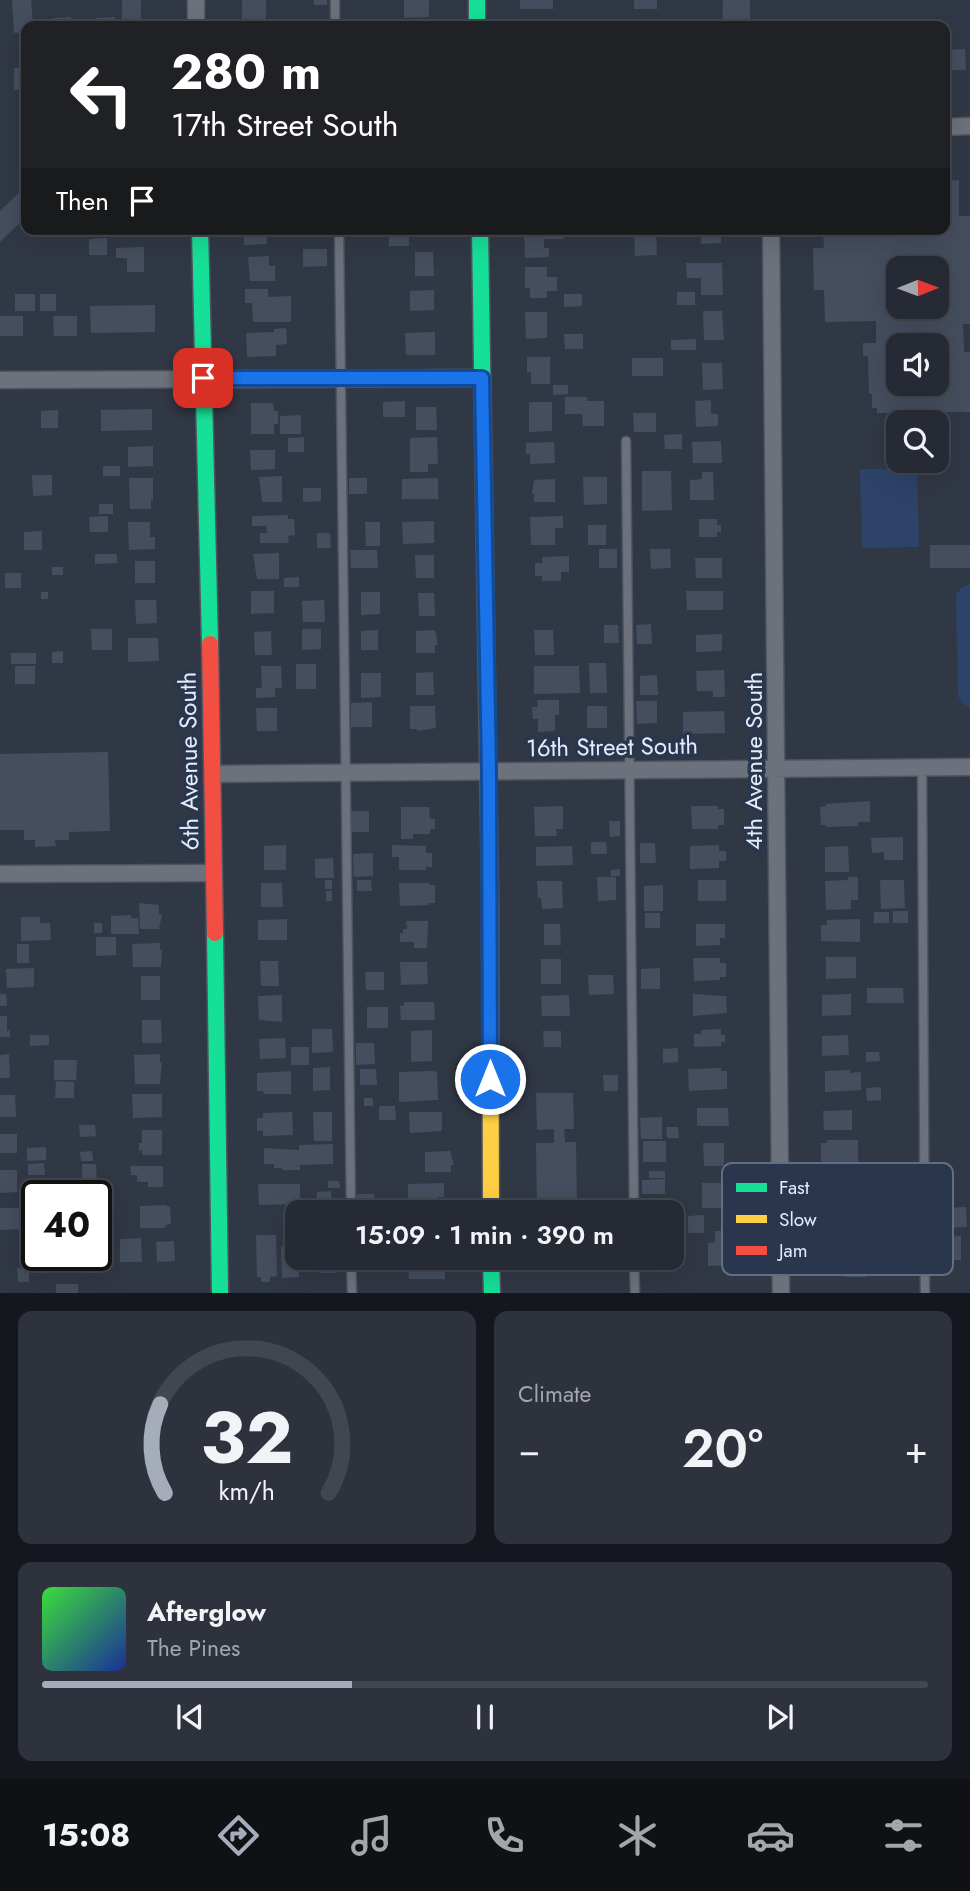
<!DOCTYPE html>
<html lang="en">
<head>
<meta charset="utf-8">
<style>
  :root { --surface:#252a34; --page:#2d323c; --text:#f1f3f6; --muted:#a3a7ac; --line:#42464f; --accent:#a5adbb }
  body { margin:0; font-family:Jost,sans-serif; background:var(--page); color:var(--text); height:100vh; display:flex; flex-direction:column; font-size:26px; white-space:nowrap }
  * { box-sizing:border-box; margin:0 }
  p { font-size:23px; color:var(--muted) }
  .icon { flex:none; width:38px; height:38px; fill:none; stroke:currentColor; stroke-width:2; stroke-linecap:round; stroke-linejoin:round }
  .map { position:relative; height:1293px; overflow:hidden }
  .side { display:flex; flex-direction:column; gap:18px; padding:18px; background:#14171d; flex:1 }
  .side>* { flex:none }
  .hud { position:absolute; left:21px; top:21px; width:929px; height:214px; border-radius:14px; box-shadow:0 7px 28px #0002,0 0 0 2px var(--line); background:#202124; color:#fff; overflow:hidden }
  .needle { width:46px; rotate:89deg }
  .buttons { position:absolute; left:886px; top:256px; display:grid; gap:14px }
  .buttons a { display:grid; place-items:center; width:63px; height:63px; border-radius:14px; background:var(--surface); box-shadow:0 7px 28px #0002,0 0 0 2px var(--line); font-size:35px }
  .speed { position:absolute; left:21px; top:1180px; display:flex; gap:14px; font-size:35px; font-weight:700; text-align:center }
  .speed>* { display:grid; place-content:center; width:91px; height:91px; border-radius:50%; background:var(--surface); box-shadow:0 7px 28px #0002,0 0 0 2px var(--line); line-height:1 }
  .speed .limit { border:4px solid #111; border-radius:10px; background:#fff; color:#111 }
  .pin { position:absolute; display:grid; place-items:center; width:60px; height:60px; color:#fff; margin:-30px; border-radius:14px; box-shadow:0 4px 10px #0006 }
  .me { position:absolute; width:77px; margin:-38px; rotate:0deg; stroke-linejoin:round; filter:drop-shadow(0 0 5px #0008) }
  .turn { display:flex; align-items:center; gap:24px; height:147px; padding:0 35px; font-size:32px }
  .turn .icon { width:91px; height:91px; stroke-width:2.5 }
  .turn b { display:block; font-size:49px; line-height:60px }
  .then { display:flex; align-items:center; height:66px; padding:0 35px; background:#0003; gap:14px; font-size:26px }
  .big { font-size:52px; font-weight:600; line-height:1.1 }
  .side .card { flex:1; display:flex; flex-direction:column; justify-content:center; gap:10px; min-width:0; padding:0 24px; border-radius:14px; background:var(--page) }
  .side .dial { align-items:center; gap:0 }
  .dial svg { height:182px; overflow:visible; fill:none; stroke:var(--line); stroke-width:7; stroke-linecap:round; text-anchor:middle }
  .dial text { fill:var(--text); stroke:none }
  .song { display:flex; align-items:center; gap:21px }
  .cover { width:84px; height:84px; border-radius:10px; background:linear-gradient(135deg,hsl(120 70% 55%),hsl(230 70% 35%)) }
  .played { height:7px; border-radius:4px; background:linear-gradient(90deg,var(--accent) 35%,var(--line) 35%) }
  .keys { display:flex; justify-content:space-around; direction:ltr }
  .heat { display:flex; justify-content:space-between; align-items:center; font-size:38px; direction:ltr }
  .side .tiles { flex:1; display:grid; gap:18px; grid-template-columns:1fr 1fr }
  .card:last-child { grid-column:span 2 }
  .trip { position:absolute; left:285px; top:1200px; width:399px; height:70px; border-radius:14px; background:var(--surface); box-shadow:0 7px 28px #0002,0 0 0 2px var(--line); font-weight:600; line-height:70px; text-align:center }
  .tabs { display:flex; height:112px; justify-content:space-around; align-items:center; background:#0f1115; color:var(--muted) }
  .tabs .icon { width:49px; height:49px }
  .tabs .on { color:var(--accent) }
  .tabs b { font-size:32px; color:var(--text) }
  .map>svg:first-child { display:block }
  .green { fill:#2d436a }
  .building { fill:#454e5e; fill-rule:evenodd }
  .lines { fill:none; stroke-linecap:round; stroke-linejoin:round }
  .lane-casing { stroke:#4f5560; stroke-width:11 }
  .street-casing { stroke:#4f5560; stroke-width:19 }
  .fast-casing { stroke:#4f5560; stroke-width:19 }
  .slow-casing { stroke:#4f5560; stroke-width:19 }
  .jam-casing { stroke:#4f5560; stroke-width:19 }
  .lane { stroke:#6c717b; stroke-width:8 }
  .street { stroke:#6c717b; stroke-width:16 }
  .fast { stroke:#16e098; stroke-width:16 }
  .slow { stroke:#ffcf43; stroke-width:16 }
  .jam { stroke:#f24e42; stroke-width:16 }
  .route-casing { stroke:#114b97; stroke-width:18 }
  .route { stroke:#1a73e8; stroke-width:12 }
  .labels { text-anchor:middle; stroke-width:7; stroke-linejoin:round; paint-order:stroke }
  .street-label { font-size:24px; fill:#e3ecfb; stroke:#29364d }
  .key { fill:#29364d; stroke:#616d81; stroke-width:2 }
  .key-label { font-size:19px; fill:#e3ecfb }
</style>
</head>
<body>
<div class="map">
<svg width="970" height="1293" viewBox="0 0 970 1293">
  <rect width="100%" height="100%" fill="#313845"/>
  <path class="green" d="M917,468L919,547L862,548L860,469Z
    M970,584V707L962,703L958,696L956,595L961,588Z"/>
  <path class="building" d="M12,0H31L33,26H26V32L14,33Z
    M122,0H141V19H122Z
    M242,0H266V20L242,21Z
    M314,0H327V5H314Z
    M404,0H429V17L404,18Z
    M520,0H553V9H520Z
    M634,0H657V9H634Z
    M723,0H750V26H722Z
    M71,17L72,26H54L53,18Z
    M115,17V26H95V18Z
    M965,49L966,70H949V77H945V50Z
    M14,68H26V89L14,90Z
    M959,180V216H970V324H963L964,352H970V412H919V422H898V425H890V413H877V408H872V394H869L868,356H863V343H876V321L825,322L824,290H814L813,248H824L823,229H945V181ZM898,268H936V306H898ZM898,345H936V383H898Z
    M26,186V217L0,242V211Z
    M87,229H107L108,236H87Z
    M243,229H267V244L244,245Z
    M412,229H432V235L413,236Z
    M524,229H564V239H544V248H549V257L525,258Z
    M700,229H721V243L701,244Z
    M656,230L657,255L635,256L634,231Z
    M389,234H409V246H389Z
    M107,238V255H89V239Z
    M144,247V272H127V258H116V248Z
    M303,249H327V266L303,267Z
    M415,252H433L434,276H415Z
    M269,256V266H275V281H250L248,257Z
    M686,263H722L723,295H701V278H687Z
    M525,267H547V277H557V291H547V298H530V288H525Z
    M245,289H268V297L291,296V322H253L252,303H245Z
    M434,290V310L410,311V291Z
    M677,292H695V305H677Z
    M15,294H35V311H15Z
    M40,294H56V311H40Z
    M564,294H582V306L564,307Z
    M155,305V332L91,333L90,306Z
    M703,311H722L724,340H704Z
    M525,312H547V338L526,339Z
    M0,316H23V336H0Z
    M53,316H77V336H54Z
    M286,328L287,344L276,345V356L247,357L246,333L274,332V329Z
    M435,332V355H406L405,333Z
    M564,334H583V349H565Z
    M696,339V350H671V340Z
    M527,357H550V384H531V372L527,373Z
    M632,358H663V376H632Z
    M702,363H722L723,389L703,390Z
    M553,385H568V394L553,395Z
    M565,397H587V401H604V426H583L582,414H565Z
    M711,400V414H718V426L696,427L695,401Z
    M405,401V417H383V402Z
    M529,402H552V431L529,432Z
    M251,403H273L274,411H278V424H274V434H251Z
    M416,407H436L437,430H416Z
    M152,409V430L101,431V410Z
    M58,410V428H41V411Z
    M633,413H656V432H634Z
    M301,415V434H280V416Z
    M682,434V449H665L664,435Z
    M304,437V452H288V438Z
    M437,437L438,464H428V472H410V438Z
    M721,441L722,463H693L692,442Z
    M554,442L555,463L530,464V454H526V443Z
    M153,446V466L128,467V447Z
    M250,450H275V469L251,470Z
    M103,466H120V476H103Z
    M642,471H671L672,510L642,511Z
    M702,472H713L714,500H690V480L702,479Z
    M32,475H52V495L33,496Z
    M282,476V502H262L259,477Z
    M583,477H607V504L584,505Z
    M129,478H153V500H151V509H130Z
    M349,478H367V494H349Z
    M438,478V499H402V479Z
    M555,479V502H534V494H532L534,480Z
    M303,488H321V501L303,502Z
    M99,504H113V514H99Z
    M288,515V519H294L295,535L288,536L289,543H260V533H267L266,526H252V516Z
    M108,516V532H90L89,517Z
    M563,516V528H555V545H531L530,517Z
    M699,519H717V525H721V532H717V537H699Z
    M434,521V543L403,544L402,522Z
    M128,522H150V537H155V549L129,550Z
    M365,522H380V546H366Z
    M588,525H606V545H588Z
    M42,531V550H24V532Z
    M317,533H330L331,548H317Z
    M930,545H970V568H930Z
    M599,549H617V568H599Z
    M650,549H670L671,568L651,569Z
    M350,550H377L378,568H351Z
    M279,553V579H257L253,554Z
    M95,554H117V563L95,564Z
    M415,555H434V578H416Z
    M569,556V572H561V581H542V576H535V563H542V557Z
    M695,558H722V578H696Z
    M135,561H155V583H135Z
    M52,567H63V575H52Z
    M5,573H21V588H5Z
    M299,577V587H284V578Z
    M251,591H274V613L251,614Z
    M686,591H723V610H687Z
    M41,592H48V599H41Z
    M361,592H380V614L361,615Z
    M418,593H434L435,616H419Z
    M135,600H156L157,623L136,624Z
    M324,600L325,622H303L302,601Z
    M651,624L652,644H637L636,625Z
    M604,625H618L619,643H604Z
    M91,629H112V650H92Z
    M302,629H321V649L302,650Z
    M378,630V650H361V631Z
    M435,630L438,645H435V653H416V631Z
    M534,630H553L554,655H535Z
    M271,631L272,655H255L254,632Z
    M722,634V651L696,652V635Z
    M128,638H158L159,661L128,662Z
    M63,651V663H52V652Z
    M11,653H36V664H11Z
    M589,663H606L607,693H590Z
    M296,664H316V689H296Z
    M15,666H35V684H15Z
    M261,666H281L282,688H275V697L256,698V688H262Z
    M534,666H579L580,693L534,694Z
    M724,670L725,697H713V691H697L696,671Z
    M433,672L434,695H416V673Z
    M361,673H381V697L361,698Z
    M657,675L658,695H640V676Z
    M537,700H559V715H555V731L538,732V719H533L532,707H538Z
    M636,701H657V723L637,724Z
    M372,702V727H351V703Z
    M410,706H435L436,728L417,731V729H410Z
    M587,706H607V728H587Z
    M256,708H277V731H257Z
    M724,711L725,733L683,734V712Z
    M108,752L110,831L69,832V840H55L56,846L35,847V840H24V830H0V754Z
    M870,801V822H858V826L826,827V825H821L820,807L826,806V804Z
    M563,806V829H556L557,836H535L534,807Z
    M691,806H718V809H724V825H718V829H692Z
    M401,807H429L430,819H435V829H430V834H413V839H401Z
    M351,811H369V832H351Z
    M609,821H620V836L610,837Z
    M903,837V860H884V852L872,853L871,838Z
    M591,842H606L607,854H591Z
    M640,843H655L656,863H640Z
    M286,845V870H264V846Z
    M392,845L426,846V853H432V867H426V870H399V857H392Z
    M719,845V851H726V861H719V868L690,869V846Z
    M572,846L573,865L536,866V847Z
    M848,846L849,872H825V847Z
    M373,853V876L354,877L353,854Z
    M333,858L334,878H315V859Z
    M620,869V876H611V870Z
    M597,877H616V900L598,901Z
    M848,877H858V900H851V909L826,910L825,881L848,880Z
    M325,880H332V889H325Z
    M357,880H371L372,891H357Z
    M698,880H726V901H698Z
    M880,880H904L905,908L881,909Z
    M537,881H562L563,908L542,909L541,898H538Z
    M261,883H282L283,907H261Z
    M399,883H429V885H435V903H429V905L400,906Z
    M663,885V911H644V886Z
    M332,890V901H326V891Z
    M139,903L159,905V914H162L159,929H140Z
    M893,911H908V923H893Z
    M874,912H889V923H874Z
    M645,913H660V928H645Z
    M131,915V918H138L139,934H111V916Z
    M21,917H40V923H50L51,940L21,941Z
    M287,919V940H258V920Z
    M860,919V942L821,941V925H827V920Z
    M406,921H428L427,948H414V942H400V933H403V929H407Z
    M94,923H102V933H94Z
    M544,924H560L561,945H544Z
    M696,924H725V938H720V945L696,946Z
    M96,937H116V955L96,956Z
    M160,943V950H162L161,967H133L132,944Z
    M17,944H29V963H17Z
    M826,957H856V978L826,979Z
    M693,958H720V963H726V977H720V980L694,981Z
    M541,959H561V984H541Z
    M260,961H278L279,986H261Z
    M400,962H427L428,984L401,985Z
    M34,968V987L7,988L6,969Z
    M660,968V989H641V969Z
    M365,972H384V990H366Z
    M588,975H613L614,994L589,995Z
    M141,976H160V1000H141Z
    M867,988H903L904,1003H867Z
    M0,994H6L7,1006H0Z
    M693,994L726,996L727,1013L693,1016Z
    M851,994V1015L822,1016V995Z
    M282,995V1022L259,1020L258,996Z
    M569,995L570,1016H542L541,996Z
    M404,1002H434L435,1020H401L400,1006L404,1005Z
    M367,1007H388V1028H367Z
    M0,1016H7V1031L10,1030V1037H0Z
    M142,1020H161L162,1043H142Z
    M312,1029H332L333,1052L312,1053Z
    M721,1029V1035H725V1042H721V1046L694,1047V1034H701V1030Z
    M432,1030V1061L411,1062V1031Z
    M543,1031H561V1047H544Z
    M30,1035H49V1045L30,1046Z
    M848,1035L849,1055L822,1056V1036Z
    M285,1038L286,1058L260,1059L259,1039Z
    M356,1043H374L375,1064L356,1065Z
    M291,1047H309V1065H291Z
    M678,1048V1062L663,1063V1049Z
    M866,1052H879L880,1061L866,1062Z
    M9,1054L10,1078H0V1055Z
    M160,1054V1063L162,1062L160,1084H135L134,1055Z
    M54,1060H77L76,1080H54Z
    M330,1067V1090L313,1091V1068Z
    M721,1068V1071H727V1089L689,1091L688,1069Z
    M360,1069H376L377,1085H360Z
    M850,1070V1073L861,1072V1090L825,1092V1071Z
    M291,1071V1094H264L263,1091H257V1073Z
    M432,1071L437,1072L438,1100L399,1102V1072Z
    M603,1075H618V1091H604Z
    M56,1081L74,1082V1098H55Z
    M881,1087V1100L867,1101L866,1088Z
    M536,1093H573L574,1129H564L565,1142H576L577,1213H537L536,1143H554V1129L537,1130Z
    M132,1094H162V1117L133,1118Z
    M0,1095H15L16,1117H0Z
    M364,1098H373V1106H364Z
    M379,1106H395L396,1120H379Z
    M697,1108H728L729,1126H697Z
    M852,1110V1130H824L823,1111Z
    M292,1112L293,1135L263,1136V1130L257,1131V1118H263V1113Z
    M313,1112H332V1141H314Z
    M409,1112H442V1131L410,1133Z
    M662,1117V1139H641L640,1118Z
    M79,1125H95L96,1136L80,1137Z
    M666,1127H678L679,1138H667Z
    M142,1130H162V1155H142V1150L139,1151V1143H142Z
    M0,1134H17V1153H0Z
    M827,1140H858V1164L821,1162V1143H827Z
    M643,1141H666V1162H643Z
    M703,1143H724V1166H704Z
    M333,1144V1164L300,1165V1170H282V1168H274V1164H264V1148L299,1150V1145Z
    M46,1147V1160L27,1161V1148Z
    M92,1151L93,1161H81L80,1152Z
    M450,1151L454,1165H451V1172H425V1152Z
    M44,1163L45,1175H28V1164Z
    M82,1164H96L97,1181H82Z
    M130,1166H163V1187H148V1182H137V1175H131Z
    M0,1170H17V1192L0,1193Z
    M649,1171H665V1178H649Z
    M665,1179V1194H642V1180Z
    M328,1181H339L340,1188H328Z
    M444,1183V1197H438V1207H408V1184Z
    M702,1183H724L727,1200H724V1208H702Z
    M258,1184H300V1204L259,1205Z
    M331,1191L333,1213H311V1199H317V1192Z
    M357,1194H374V1213H357Z
    M165,1205L170,1207L171,1224L165,1225V1228H140V1206Z
    M966,1207L967,1227L943,1228V1208Z
    M0,1208H21V1221H27V1229L0,1230Z
    M704,1215V1233H688V1216Z
    M293,1220H298V1237H293Z
    M672,1231H680L681,1264L658,1265V1258H672Z
    M715,1231H729V1265L708,1266V1243L715,1242Z
    M256,1235H276L277,1276L270,1277V1282H261V1277H257Z
    M961,1236V1260H943V1237Z
    M141,1238L142,1262H120V1239Z
    M96,1241H103V1261H83V1255H96Z
    M174,1241L175,1261L157,1262L156,1242Z
    M865,1244L866,1277H845V1245Z
    M281,1247H298L299,1277L282,1278Z
    M319,1258H337V1273H319Z
    M355,1258H366L367,1267H355Z
    M408,1258H445V1279H409Z
    M17,1268H29V1282H18Z
    M56,1284H78V1293H56Z"/>
  <g class="lines">
    <defs>
      <path id="lane" d="M335,0V26
        M339,229L351,1213
        M626,441L634,1213
        M922,767L925,1293
        M351,1258L352,1293
        M634,1258L635,1293"/>
      <path id="street" d="M196,0V26
        M945,127L970,126
        M771,229L781,1293
        M0,380L482,378
        M213,774L970,767
        M0,874L213,873"/>
      <path id="fast" d="M477,0V26
        M200,229L210,644
        M480,229L490,888
        M215,933L220,1293
        M491,1258L492,1293"/>
      <path id="slow" d="M490,888L491,1213"/>
      <path id="jam" d="M210,644L215,933"/>
    </defs>
    <use href="#lane" class="lane-casing"/>
    <use href="#street" class="street-casing"/>
    <use href="#fast" class="fast-casing"/>
    <use href="#slow" class="slow-casing"/>
    <use href="#jam" class="jam-casing"/>
    <use href="#lane" class="lane"/>
    <use href="#street" class="street"/>
    <use href="#fast" class="fast"/>
    <use href="#slow" class="slow"/>
    <use href="#jam" class="jam"/>
  </g>
  <g class="lines">
    <defs>
      <path id="route" d="M203,378H482L489,771L490,1079"/>
    </defs>
    <use href="#route" class="route-casing"/>
    <use href="#route" class="route"/>
  </g>
  <g class="labels">
    <g class="street-label">
      <text transform="translate(612 747) rotate(-1)" y="8">16th Street South</text>
      <text transform="translate(189 761) rotate(-91)" y="8">6th Avenue South</text>
      <text transform="translate(754 761) rotate(-90)" y="8">4th Avenue South</text>
    </g>
  </g>
  <rect x="722" y="1163" width="231" height="112" rx="10" class="key"/>
  <rect x="736" y="1183" width="31" height="9" fill="#16e098"/>
  <rect x="736" y="1215" width="31" height="8" fill="#ffcf43"/>
  <rect x="736" y="1246" width="31" height="9" fill="#f24e42"/>
  <g class="key-label">
    <text x="779" y="1194">Fast</text>
    <text x="779" y="1226">Slow</text>
    <text x="779" y="1257">Jam</text>
  </g>
</svg>
<div class="buttons">
<a><svg class="needle" viewBox="-14 -14 28 28"><path d="M0-13l5 13h-10z" fill="#e53935"/><path d="M0 13l5-13h-10z" fill="#a3a7ac"/></svg></a>
<a><svg class="icon" aria-label="sound" viewBox="0 0 24 24"><path d="M4 9h4l5-4v14l-5-4H4zM17 9q2 3 0 6"/></svg></a>
<a><svg class="icon" aria-label="search" viewBox="0 0 24 24"><circle cx="10" cy="10" r="6"/><path d="M15 15l6 6"/></svg></a>
</div>
<div class="speed"><div class="limit">40</div></div>
<div class="pin" style="left:203px;top:378px;background:#d93025"><svg class="icon" aria-label="arrive" viewBox="0 0 24 24"><path d="M6 21V4h12l-3 4 3 4H6"/></svg></div>
<svg class="me" style="left:490px;top:1079px" viewBox="-20 -20 40 40"><circle r="17" fill="#1a73e8" stroke="#fff" stroke-width="3"/><path d="M0-11L8 9 0 5-8 9z" fill="#fff"/></svg>
<div class="trip">15:09 · 1 min · 390 m</div>
<div class="hud">
<div class="turn"><svg class="icon" aria-label="left" viewBox="0 0 24 24"><path d="M17 20v-9H6M10 6l-5 5 5 5"/></svg><div><b>280 m</b>17th Street South</div></div>
<div class="then">Then<svg class="icon" aria-label="arrive" viewBox="0 0 24 24"><path d="M6 21V4h12l-3 4 3 4H6"/></svg></div>
</div>
</div>
<section class="side">
<div class="tiles">
<div class="card dial"><svg viewBox="0 0 100 80">
<path d="M14 69A42 42 0 1 1 86 69"/>
<path d="M14 69A42 42 0 0 1 12 30" stroke="#a5adbb"/>
<text x="50" y="56" font-size="32" font-weight="700">32</text>
<text x="50" y="72" font-size="11">km/h</text>
</svg></div>
<div class="card"><p>Climate</p>
<div class="heat"><a>−</a><b class="big">20°</b><a>+</a></div>
</div>
<div class="card">
<div class="song"><i class="cover"></i><div><b>Afterglow</b><p>The Pines</p></div></div>
<div class="played"></div>
<div class="keys"><svg class="icon" aria-label="previous" viewBox="0 0 24 24"><path d="M18 5L8 12l10 7zM5 5v14"/></svg><svg class="icon" aria-label="pause" viewBox="0 0 24 24"><path d="M8 5v14M16 5v14"/></svg><svg class="icon" aria-label="next" viewBox="0 0 24 24"><path d="M6 5l10 7-10 7zM19 5v14"/></svg></div>
</div>
</div>
</section>
<nav class="tabs">
<b>15:08</b>
<svg class="icon on" aria-label="directions" viewBox="0 0 24 24"><path d="M12 3l9 9-9 9-9-9zM9 14v-3h6M13 9l2 2-2 2"/></svg>
<svg class="icon" aria-label="music" viewBox="0 0 24 24"><path d="M9 18V5l10-2v13"/><circle cx="6" cy="18" r="3"/><circle cx="16" cy="16" r="3"/></svg>
<svg class="icon" aria-label="phone" viewBox="0 0 24 24"><path d="M5 4h4l2 5-3 2q2 4 5 5l2-3 5 2v4C11 20 4 13 5 4z"/></svg>
<svg class="icon" aria-label="climate" viewBox="0 0 24 24"><path d="M12 3v18M4 7l16 10M4 17L20 7"/></svg>
<svg class="icon" aria-label="car" viewBox="0 0 24 24"><path d="M5 17H2v-5l4-1 3-4h7l3 4 3 1v5h-3M9 17h6M6 11h13"/><circle cx="7" cy="17" r="2"/><circle cx="17" cy="17" r="2"/></svg>
<svg class="icon" aria-label="filters" viewBox="0 0 24 24"><path d="M4 7h16M4 17h16"/><circle cx="9" cy="7" r="2"/><circle cx="15" cy="17" r="2"/></svg>
</nav>
</body>
</html>
